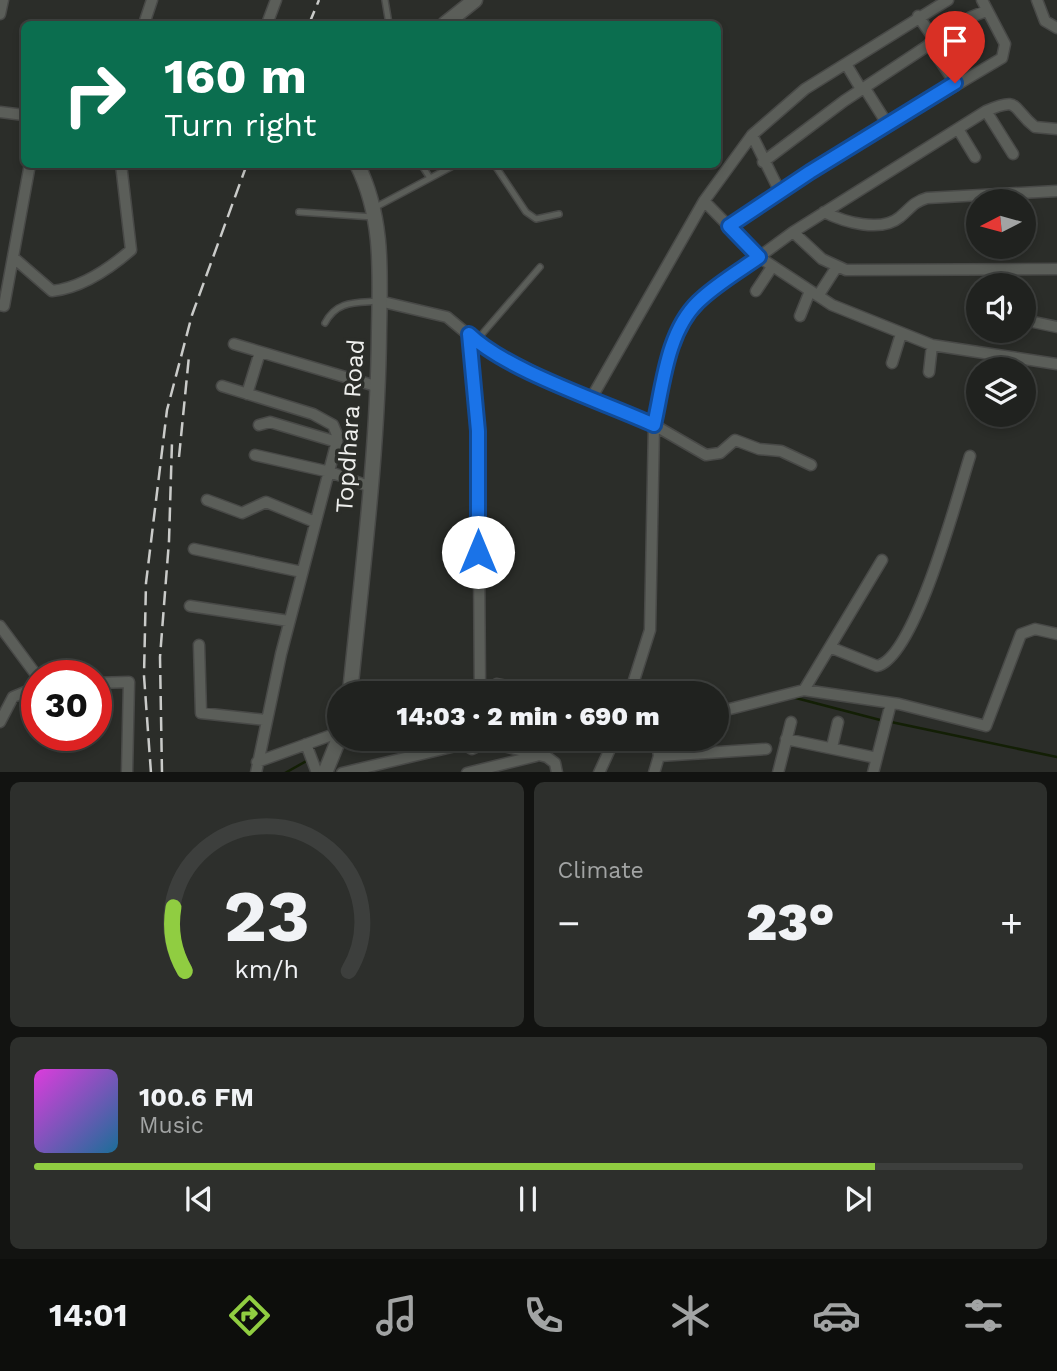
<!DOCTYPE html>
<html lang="en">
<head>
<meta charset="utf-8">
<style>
  :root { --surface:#20221f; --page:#2d2f2c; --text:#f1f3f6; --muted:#a2a4a4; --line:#3d3f3d; --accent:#90cd41 }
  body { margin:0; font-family:"Work Sans",sans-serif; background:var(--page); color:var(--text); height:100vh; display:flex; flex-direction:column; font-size:26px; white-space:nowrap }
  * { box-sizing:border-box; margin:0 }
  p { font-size:23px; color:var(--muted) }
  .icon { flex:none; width:38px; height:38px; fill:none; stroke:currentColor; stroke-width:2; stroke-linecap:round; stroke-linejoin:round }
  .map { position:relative; height:772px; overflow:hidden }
  .side { display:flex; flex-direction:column; gap:10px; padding:10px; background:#121311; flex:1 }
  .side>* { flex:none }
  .guide { position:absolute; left:21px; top:21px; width:700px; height:147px; border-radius:10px; box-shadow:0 4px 10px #0003,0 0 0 2px var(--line); background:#0b6e4f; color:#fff; overflow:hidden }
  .needle { width:46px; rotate:264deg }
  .controls { position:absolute; left:966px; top:189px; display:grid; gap:14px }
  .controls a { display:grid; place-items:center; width:70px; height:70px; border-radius:50%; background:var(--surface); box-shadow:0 4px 10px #0003,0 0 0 2px var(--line); font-size:35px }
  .speed { position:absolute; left:21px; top:660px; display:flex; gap:14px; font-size:35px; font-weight:700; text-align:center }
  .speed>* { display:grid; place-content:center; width:91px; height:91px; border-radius:50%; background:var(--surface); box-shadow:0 4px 10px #0003,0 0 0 2px var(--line); line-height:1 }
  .speed .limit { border:10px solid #d22; background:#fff; color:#111 }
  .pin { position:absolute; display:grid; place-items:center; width:60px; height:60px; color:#fff; margin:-72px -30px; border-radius:50% 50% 50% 0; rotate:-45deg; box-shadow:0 0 7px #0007 }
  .pin .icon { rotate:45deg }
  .me { position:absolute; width:77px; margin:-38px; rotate:0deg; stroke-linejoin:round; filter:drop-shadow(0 0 5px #0008) }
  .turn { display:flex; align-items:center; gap:24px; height:147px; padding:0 28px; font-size:32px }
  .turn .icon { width:91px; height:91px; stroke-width:2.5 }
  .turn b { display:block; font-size:49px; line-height:60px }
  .big { font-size:52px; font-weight:800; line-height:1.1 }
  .side .widget { flex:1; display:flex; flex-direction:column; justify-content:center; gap:10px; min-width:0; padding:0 24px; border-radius:10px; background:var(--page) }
  .side .dial { align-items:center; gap:0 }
  .dial svg { height:182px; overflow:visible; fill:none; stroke:var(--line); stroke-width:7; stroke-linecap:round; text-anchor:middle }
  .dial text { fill:var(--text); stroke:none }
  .song { display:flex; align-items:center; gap:21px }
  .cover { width:84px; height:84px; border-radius:10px; background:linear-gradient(135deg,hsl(300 70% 55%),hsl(200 70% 35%)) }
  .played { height:7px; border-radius:4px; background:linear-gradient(90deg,var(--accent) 85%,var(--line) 85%) }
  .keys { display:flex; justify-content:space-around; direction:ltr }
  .heat { display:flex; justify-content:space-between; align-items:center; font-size:38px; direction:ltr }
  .side .tiles { flex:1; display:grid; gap:10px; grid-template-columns:1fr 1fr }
  .widget:last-child { grid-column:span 2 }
  .trip { position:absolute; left:327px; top:681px; width:402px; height:70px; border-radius:35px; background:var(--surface); box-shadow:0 4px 10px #0003,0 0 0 2px var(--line); font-weight:800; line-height:70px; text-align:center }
  .tab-bar { display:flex; height:112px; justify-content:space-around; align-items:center; background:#0d0e0c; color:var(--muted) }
  .tab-bar .icon { width:49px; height:49px }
  .tab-bar .on { color:var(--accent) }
  .tab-bar b { font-size:32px; color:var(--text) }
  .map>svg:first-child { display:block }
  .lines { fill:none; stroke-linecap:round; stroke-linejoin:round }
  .stream { stroke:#131f05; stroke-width:2.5 }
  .service-casing { stroke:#484947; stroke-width:8 }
  .minor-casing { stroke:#484947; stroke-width:13 }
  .tertiary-casing { stroke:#484947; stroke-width:17 }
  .service { stroke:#5b5e59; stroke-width:5 }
  .minor { stroke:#5b5e59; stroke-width:10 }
  .tertiary { stroke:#5b5e59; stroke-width:14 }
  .rail { stroke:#cacbc9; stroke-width:2.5; stroke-dasharray:14 7; stroke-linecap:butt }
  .route-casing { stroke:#114b97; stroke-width:18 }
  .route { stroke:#1a73e8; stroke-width:12 }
  .labels { text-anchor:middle; stroke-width:7; stroke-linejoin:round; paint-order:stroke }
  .street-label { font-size:24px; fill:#eeefed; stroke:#2b2d29 }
</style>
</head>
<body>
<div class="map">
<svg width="1057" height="773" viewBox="0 0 1057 773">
  <rect width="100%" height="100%" fill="#2b2d29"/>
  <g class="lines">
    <path class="stream" d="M792,697L884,721
      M891,722L1057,757
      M634,738H641
      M346,746L368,738
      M285,773L310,759"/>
    <defs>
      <path id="service" d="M385,0L389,24
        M421,164L430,178
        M494,164L526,212L536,219L559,214
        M374,208L453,166
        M299,212L373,217
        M325,323C337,300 356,303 379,301
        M476,341L540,267"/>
      <path id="minor" d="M1037,0L1045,21L1057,28
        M0,14L3,0
        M918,16L935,40
        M144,24L152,0
        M267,24L276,0
        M929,44L955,83
        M846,64L861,89
        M864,87L888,125
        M986,111L1013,154
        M0,112L24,115
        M958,129L975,157
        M752,135L780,192
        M763,162L844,101L971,17L986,11
        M704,201L759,257L832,305L932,345L1057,364
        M824,212C844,222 881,233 900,217C910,209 913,202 927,198L1057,191
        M729,226L810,172L1002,58L1005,44L982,0
        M793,232L822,259L846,270L1057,269
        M14,258L52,291C81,288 109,269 131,250L121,164
        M756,291L772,267
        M818,296L836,268
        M379,301L447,317L483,347L566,388L654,425L706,455L720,453L735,440L759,449L781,451L811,465
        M0,305L4,306L30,164
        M800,316L810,291
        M1024,320L1057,327
        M469,334L478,431L480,693
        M234,344L379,387
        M892,363L901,334
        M929,372L932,345
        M222,386L313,414L333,425L338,437L281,654L256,773
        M247,394L260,352
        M592,397L704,201L752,135L805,89L948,0
        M259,425L270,422L337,442
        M255,455L330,472L371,487
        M207,500L242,513L266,502L315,522
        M194,549L302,572
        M190,606L289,621
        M0,626L37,676
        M199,645L201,713L266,720
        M832,648L877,666C915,658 958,494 970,456
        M96,683L129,682L127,773
        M497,684L540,693
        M804,690L899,704L986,726L1021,634L1035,629L1057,634
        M630,693L650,630L654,425L671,351L683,323L696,303L793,232L986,111C1021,96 1011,108 1035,127L1057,129
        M718,712L804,690L882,560
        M0,722L13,697L37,687
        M786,739L877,758
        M480,740L547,757L555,763L557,773
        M306,744L317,773
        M832,747L838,722
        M659,756L766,749
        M257,762L340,732
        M342,773L464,744L472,749L478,746
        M467,773L536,756
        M599,773L615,738
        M654,773L659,756L656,738
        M778,773L791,722
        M873,773L891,703"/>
      <path id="tertiary" d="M445,24L475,0
        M350,693C362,573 378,452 379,332C380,274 384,218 357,164
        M325,773L340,736"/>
    </defs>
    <use href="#service" class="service-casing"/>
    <use href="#minor" class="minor-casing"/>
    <use href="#tertiary" class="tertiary-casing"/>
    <use href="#service" class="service"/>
    <use href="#minor" class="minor"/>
    <use href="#tertiary" class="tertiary"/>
    <path class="rail" d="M309,24L319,0
      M179,457L189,356
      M151,773L144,676L146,583L167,410L192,315L247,164
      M162,773L160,657L169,541L172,442"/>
  </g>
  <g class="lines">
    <defs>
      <path id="route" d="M478,552V431L469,334C507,371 604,402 654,425C663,385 667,332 698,302C715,285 739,271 759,257L729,226L810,172L955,83"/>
    </defs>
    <use href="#route" class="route-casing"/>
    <use href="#route" class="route"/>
  </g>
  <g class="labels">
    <g class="street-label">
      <text transform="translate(350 426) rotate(-86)" y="8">Topdhara Road</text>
    </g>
  </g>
</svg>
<div class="controls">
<a><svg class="needle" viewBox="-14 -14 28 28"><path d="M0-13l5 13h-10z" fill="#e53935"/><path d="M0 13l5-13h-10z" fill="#a2a4a4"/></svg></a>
<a><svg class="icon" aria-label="sound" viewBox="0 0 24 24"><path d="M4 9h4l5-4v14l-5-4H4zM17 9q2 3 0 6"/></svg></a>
<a><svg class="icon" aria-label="layers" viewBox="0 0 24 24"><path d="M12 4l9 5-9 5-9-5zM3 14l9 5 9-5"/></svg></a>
</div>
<div class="speed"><div class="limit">30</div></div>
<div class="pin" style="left:955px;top:83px;background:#d93025"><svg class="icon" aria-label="arrive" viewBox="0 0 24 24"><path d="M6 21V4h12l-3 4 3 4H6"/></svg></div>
<svg class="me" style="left:478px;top:552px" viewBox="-20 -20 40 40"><circle r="19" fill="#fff"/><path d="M0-13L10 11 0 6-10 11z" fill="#1a73e8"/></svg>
<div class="trip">14:03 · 2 min · 690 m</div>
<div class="guide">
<div class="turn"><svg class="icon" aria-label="right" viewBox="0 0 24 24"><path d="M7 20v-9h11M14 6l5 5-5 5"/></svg><div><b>160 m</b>Turn right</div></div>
</div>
</div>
<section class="side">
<div class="tiles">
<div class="widget dial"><svg viewBox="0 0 100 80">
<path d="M14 69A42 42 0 1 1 86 69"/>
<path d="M14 69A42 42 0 0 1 9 41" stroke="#90cd41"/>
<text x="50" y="56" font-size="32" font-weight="700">23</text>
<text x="50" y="72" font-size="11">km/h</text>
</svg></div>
<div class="widget"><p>Climate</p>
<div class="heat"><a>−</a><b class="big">23°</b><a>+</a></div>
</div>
<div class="widget">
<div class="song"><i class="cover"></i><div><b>100.6 FM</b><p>Music</p></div></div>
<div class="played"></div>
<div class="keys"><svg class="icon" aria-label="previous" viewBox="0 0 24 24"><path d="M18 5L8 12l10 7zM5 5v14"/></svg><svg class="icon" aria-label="pause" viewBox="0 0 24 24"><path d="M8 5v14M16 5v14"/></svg><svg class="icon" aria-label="next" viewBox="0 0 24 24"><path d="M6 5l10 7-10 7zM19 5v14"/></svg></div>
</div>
</div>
</section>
<nav class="tab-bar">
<b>14:01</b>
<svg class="icon on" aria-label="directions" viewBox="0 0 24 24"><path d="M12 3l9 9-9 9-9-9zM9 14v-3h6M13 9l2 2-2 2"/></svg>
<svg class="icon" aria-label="music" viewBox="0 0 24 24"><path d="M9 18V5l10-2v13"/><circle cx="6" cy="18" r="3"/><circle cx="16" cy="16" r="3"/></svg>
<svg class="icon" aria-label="phone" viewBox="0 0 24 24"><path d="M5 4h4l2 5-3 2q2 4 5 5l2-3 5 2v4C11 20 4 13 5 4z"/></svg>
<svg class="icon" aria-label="climate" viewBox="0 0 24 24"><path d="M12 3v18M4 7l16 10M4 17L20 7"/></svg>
<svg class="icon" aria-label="car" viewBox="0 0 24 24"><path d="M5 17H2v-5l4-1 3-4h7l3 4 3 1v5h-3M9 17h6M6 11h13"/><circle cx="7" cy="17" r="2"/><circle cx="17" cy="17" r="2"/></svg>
<svg class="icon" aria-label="filters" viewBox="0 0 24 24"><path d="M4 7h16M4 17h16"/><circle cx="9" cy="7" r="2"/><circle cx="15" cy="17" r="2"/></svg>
</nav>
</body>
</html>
